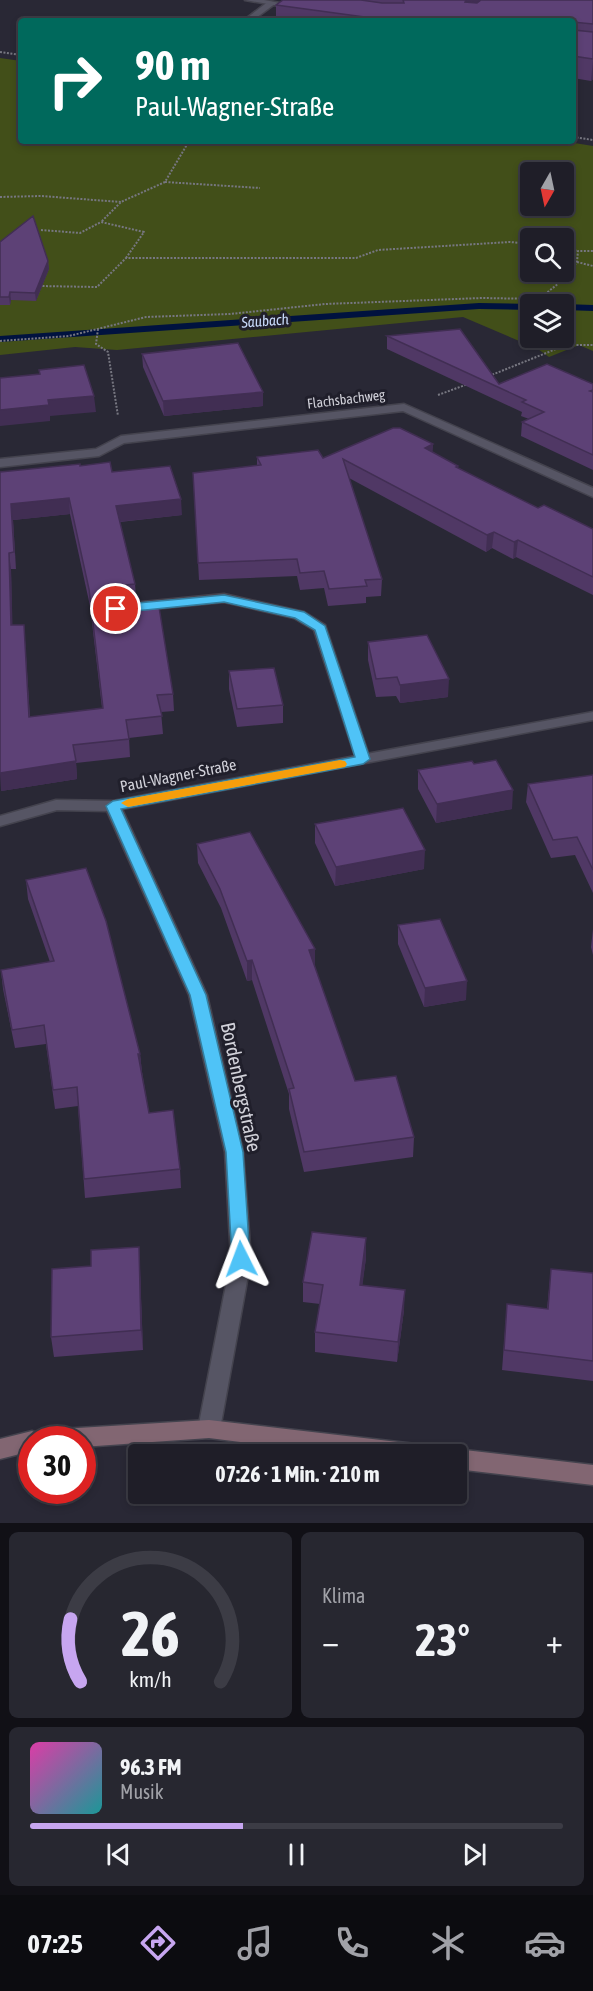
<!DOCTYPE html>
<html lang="de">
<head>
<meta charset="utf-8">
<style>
  :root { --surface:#1f1e28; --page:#272730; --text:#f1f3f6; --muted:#a1a2a8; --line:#3c3c45; --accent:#c7a6f0 }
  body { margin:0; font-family:"Asap Condensed",sans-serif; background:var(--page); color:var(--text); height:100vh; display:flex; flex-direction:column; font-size:22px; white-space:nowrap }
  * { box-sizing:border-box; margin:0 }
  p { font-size:20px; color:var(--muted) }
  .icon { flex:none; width:33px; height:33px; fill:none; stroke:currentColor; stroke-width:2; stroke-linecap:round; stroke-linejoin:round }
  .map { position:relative; height:1523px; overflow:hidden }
  .sheet { display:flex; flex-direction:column; gap:9px; padding:9px; background:#111016; flex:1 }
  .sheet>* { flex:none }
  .top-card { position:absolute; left:18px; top:18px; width:558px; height:126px; border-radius:6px; box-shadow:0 3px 9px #0003,0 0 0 2px var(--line); background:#00695c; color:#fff; overflow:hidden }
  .needle { width:39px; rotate:189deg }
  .controls { position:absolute; left:520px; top:162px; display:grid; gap:12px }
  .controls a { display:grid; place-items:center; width:54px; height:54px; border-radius:6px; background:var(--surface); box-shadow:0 3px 9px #0003,0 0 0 2px var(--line); font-size:30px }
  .speed { position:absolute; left:18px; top:1426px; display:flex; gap:12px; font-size:30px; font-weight:700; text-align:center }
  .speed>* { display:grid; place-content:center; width:78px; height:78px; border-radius:50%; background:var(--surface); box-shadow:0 3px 9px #0003,0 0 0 2px var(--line); line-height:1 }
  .speed .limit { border:9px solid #d22; background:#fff; color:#111 }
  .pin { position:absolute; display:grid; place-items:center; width:51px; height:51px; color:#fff; margin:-26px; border:3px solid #fff; border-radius:50%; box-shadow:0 2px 6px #0007 }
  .me { position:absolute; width:66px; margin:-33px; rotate:357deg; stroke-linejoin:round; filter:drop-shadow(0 0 4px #0008) }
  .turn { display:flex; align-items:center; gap:21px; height:126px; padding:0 18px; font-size:27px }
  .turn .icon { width:78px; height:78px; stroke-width:2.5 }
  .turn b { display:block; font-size:42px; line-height:51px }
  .big { font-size:45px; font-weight:700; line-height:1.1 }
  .sheet .widget { flex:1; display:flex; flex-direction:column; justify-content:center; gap:9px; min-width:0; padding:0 21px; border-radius:9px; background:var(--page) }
  .sheet .dial { align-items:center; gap:0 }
  .dial svg { height:156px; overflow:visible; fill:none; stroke:var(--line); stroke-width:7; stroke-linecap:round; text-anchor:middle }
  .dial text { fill:var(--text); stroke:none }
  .song { display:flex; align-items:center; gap:18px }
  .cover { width:72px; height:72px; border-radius:9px; background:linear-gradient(135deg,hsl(320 70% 55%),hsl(180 70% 35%)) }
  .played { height:6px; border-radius:3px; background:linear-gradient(90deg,var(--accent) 40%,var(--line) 40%) }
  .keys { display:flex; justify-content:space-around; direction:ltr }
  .heat { display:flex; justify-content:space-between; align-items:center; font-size:33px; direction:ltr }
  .sheet .tiles { flex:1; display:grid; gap:9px; grid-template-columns:1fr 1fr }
  .widget:last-child { grid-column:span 2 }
  .trip { position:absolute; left:128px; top:1444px; width:339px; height:60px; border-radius:6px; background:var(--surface); box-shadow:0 3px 9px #0003,0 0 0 2px var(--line); font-weight:700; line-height:60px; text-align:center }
  .menu { display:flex; height:96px; justify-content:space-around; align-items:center; background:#0c0c10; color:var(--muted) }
  .menu .icon { width:42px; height:42px }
  .menu .active { color:var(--accent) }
  .menu b { font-size:27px; color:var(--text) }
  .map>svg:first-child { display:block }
  .green { fill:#424f19; fill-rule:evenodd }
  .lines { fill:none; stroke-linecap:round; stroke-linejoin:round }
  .stream { fill:#00123f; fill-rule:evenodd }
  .service-casing { stroke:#44434e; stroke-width:3 }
  .minor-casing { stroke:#44434e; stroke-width:3 }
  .secondary-casing { stroke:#44434e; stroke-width:3 }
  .path { stroke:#777781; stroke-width:2; stroke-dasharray:2 1.5; stroke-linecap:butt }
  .service { fill:#565564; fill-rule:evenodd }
  .minor { fill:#565564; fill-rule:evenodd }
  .secondary { fill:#826672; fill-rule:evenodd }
  .wall { fill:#503865; fill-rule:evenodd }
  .shaded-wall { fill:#412e53 }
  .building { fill:#5d4176; stroke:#412e53; stroke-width:1.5; fill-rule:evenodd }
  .route { fill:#4fc3f7; stroke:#337fa1; stroke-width:1.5 }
  .slow { fill:#f59e0b }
  .labels { text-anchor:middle; stroke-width:6; stroke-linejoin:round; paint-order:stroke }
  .far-street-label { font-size:14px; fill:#d1d1d9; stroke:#201f2b }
  .far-water-label { font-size:15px; font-style:italic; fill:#c8dafa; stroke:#201f2b }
  .street-label { font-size:16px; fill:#d1d1d9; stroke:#201f2b }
  .near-street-label { font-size:20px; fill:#d1d1d9; stroke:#201f2b }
</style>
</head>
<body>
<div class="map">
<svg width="593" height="1523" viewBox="0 0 593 1523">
  <rect width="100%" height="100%" fill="#292835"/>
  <path class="green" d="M0,58L21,61V141H562L593,146V351L579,345L549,357L538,349L463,317L117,350L75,347L0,355ZM531,172H564V206H531ZM531,238H564V272H531ZM531,304H564V338H531Z"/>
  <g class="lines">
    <path class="stream" d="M479,303L531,304V310L479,309L0,342V336Z
      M564,304L593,305V311L564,310Z"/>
    <defs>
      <path id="service" d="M269,1L276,3L252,21H243Z
        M224,594L304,612L325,625L370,759L368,762L363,763L356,759L314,630L294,618L224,602L122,612L115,608L122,604Z"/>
      <path id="minor" d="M245,0H264L301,7L297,9Z
        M404,404L593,488V497L403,411L124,443L99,456L0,467V459L96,449L121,436Z
        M593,712V720L122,809L207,995L243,1152L251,1259L220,1429L217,1436L209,1438L201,1436L198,1429L231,1259L225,1152L189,995L107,811L57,810L0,826V816L56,800L113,801Z"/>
      <path id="secondary" d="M209,1420L424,1445L432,1448L435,1455H345L209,1438L82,1447V1440H32V1451L0,1459V1439L32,1431L37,1433L45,1430Z
        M456,1449L593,1465V1485L456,1469V1455H447Z"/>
    </defs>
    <use href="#service" class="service-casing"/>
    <use href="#minor" class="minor-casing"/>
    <use href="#secondary" class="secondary-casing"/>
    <path class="path" d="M0,52L21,55
      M573,137L593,140
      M165,182L260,188
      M0,197L41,196L121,202
      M41,230L80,233L101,222
      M564,249L578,251
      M126,258L144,232L101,222L121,202L165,182L189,141
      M577,262L593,266
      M39,286L97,287L126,258H356L378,250L510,242L531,244
      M98,329L96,344L108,352L118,416
      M0,341L69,336L146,317L230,314L325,304L482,298L539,299L564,279L577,262L578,251H593
      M566,345H593
      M489,376L566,345L553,338
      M438,395L468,384"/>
    <use href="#service" class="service"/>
    <use href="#minor" class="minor"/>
    <use href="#secondary" class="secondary"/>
  </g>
  <path class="wall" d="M283,0H593V79L591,81L573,78V21H276V5Z
    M0,242L48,261L49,269L36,301L11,300L10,305H0Z
    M387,336L499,384H593V470L521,436L522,422L529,419L521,416L522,412L387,349Z
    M142,354L263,406L164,416L143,367Z
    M433,444L432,452L458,466V468L538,508L593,529V595L516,557L513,559L492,548L486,552L349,478L382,579L381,596L366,597V603L328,606L324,588L300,590L297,576L199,580L194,489L257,466V457L323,458Z
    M80,466L112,472L182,515L120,522L135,584L136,596L173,694L174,711L161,712L163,734L129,738L130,757L76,763L77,779L1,791L0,472ZM70,514L90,606L102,708L30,717L24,625H12L11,569H16L13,520Z
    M368,642L448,697L400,703L396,696L376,697L368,660Z
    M229,671L283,705V723L237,727L229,689Z
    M418,770L512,809L436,823L418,789Z
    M593,775V893L575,855L551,858L526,802L528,784Z
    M315,824L424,869L335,886L315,843Z
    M197,844L315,968L355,1081L414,1137L413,1157L304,1172L289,1109V1094L252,980L247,981L221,908L198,863Z
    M26,880L140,1054L142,1072L149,1113L180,1169L181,1188L85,1198L78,1106L55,1109L46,1044L15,1048L3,989L1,970L50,962L28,899Z
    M398,925L466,1000L424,1007L398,944Z
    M593,929V955L591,947Z
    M366,1238V1258L362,1285L404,1310L397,1362L315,1352V1332L320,1304L303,1302V1282Z
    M139,1247L143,1350L54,1357L51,1337L91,1266Z
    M551,1269L593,1273V1381L502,1370L507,1304L547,1309Z"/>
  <path class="shaded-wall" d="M466,0H491L465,19Z
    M593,59V79L591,81Z
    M48,261L49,269L36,301L35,293Z
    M10,292L11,300L10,305L9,297Z
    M263,392V406L164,416L163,401Z
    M94,396L96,412L50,416V421L0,426V410L48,400Z
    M433,444L432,460L425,448Z
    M69,498L70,514L13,520L16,569L11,504Z
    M181,499L182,515L117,522L116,506Z
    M494,532L492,548L486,552L487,535Z
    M518,540L516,557L513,559L514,542Z
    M9,553L11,569L13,642L11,625Z
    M115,586L116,603L106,591Z
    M449,679L448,697L400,703V685Z
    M76,761L77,779L1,791L0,773Z
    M513,790L512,809L436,823L437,804Z
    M425,850L424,869L335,886L336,867Z
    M315,949V968L309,950Z
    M252,960V980L247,981V961Z
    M467,981L466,1000L424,1007L425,988Z
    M138,1054H140L142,1072Z
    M366,1238V1258L360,1305V1285Z
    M139,1247L140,1267L143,1350L141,1330Z
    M405,1290L404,1310L397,1362L398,1342Z"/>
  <path class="building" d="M283,0H361L382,3H404L403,0H466L465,2L477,3L481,0H593V24L573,22L574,30L593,32V59L573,56V21H394L276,5Z
    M33,216L48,261L35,293L10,292L9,297H0V242Z
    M460,329L499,384L547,364L593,384V390L590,391L593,392V455L522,422L544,412L522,402L526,400L387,336Z
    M238,343L263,392L163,401L142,354Z
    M84,365L94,396L48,400L49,405L0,410V378L40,374L39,370Z
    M393,428H400L433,444L425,448L458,466L456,467L538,508L544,505L593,529V577L518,540L514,542L494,532L487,535L343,459L382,579L365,580L367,586L329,589L324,571L300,573L297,559L198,563L193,473L261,465L257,457L318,450L323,458Z
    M110,462L112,472L170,466L181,499L116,506L135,584L115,586L106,591L115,598L138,596L141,608L159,607L173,694L157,695L162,716L126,720L129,739L73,745L76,761L0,773V472L80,464V466ZM69,498L89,589L103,708L29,717L24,625H11L9,553L14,552L11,504Z
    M427,635L449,679L400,685L397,677L376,679L368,642Z
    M274,668L283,705L237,709L229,671Z
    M496,760L513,790L437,804L418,770L472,761L474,764Z
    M593,775V870L577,837L553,840L528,784Z
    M403,808L425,850L336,867L315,824Z
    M250,832L315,949L309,950L355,1081L396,1076L414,1137L304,1152L289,1089L294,1088L252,960L247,961L220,889L197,844Z
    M86,868L106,921L140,1054H138L149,1113L173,1110L180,1169L84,1179L77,1087L53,1090L44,1025L12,1030L1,970L54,961L26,880Z
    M440,919L467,981L425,988L398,925Z
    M312,1232L366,1238L360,1285L405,1290L398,1342L315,1332L323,1285L303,1282Z
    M139,1247L141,1330L51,1337L52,1269L91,1266V1250Z
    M551,1269L593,1273V1361L504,1350L507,1304L548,1309Z"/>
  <path class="route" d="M224,595L304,612L325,626L370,759L363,764L121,809L206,995L243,1152L250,1259L247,1264L241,1266L234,1264L232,1259L226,1152L190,995L106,806L113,801L355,757L315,630L295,618L224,602L116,613L110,609L116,605Z"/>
  <path class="slow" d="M340,760L345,761L347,764L345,767L128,807L121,803L128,799Z"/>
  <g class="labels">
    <g class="far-street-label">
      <text transform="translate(346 399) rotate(-7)" y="5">Flachsbachweg</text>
    </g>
    <g class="far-water-label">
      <text transform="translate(265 321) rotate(-4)" y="5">Saubach</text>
    </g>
    <g class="street-label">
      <text transform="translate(178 775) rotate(-11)" y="6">Paul-Wagner-Straße</text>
    </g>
    <g class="near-street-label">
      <text transform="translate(241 1087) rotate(78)" y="7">Bordenbergstraße</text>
    </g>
  </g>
</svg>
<div class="controls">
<a><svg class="needle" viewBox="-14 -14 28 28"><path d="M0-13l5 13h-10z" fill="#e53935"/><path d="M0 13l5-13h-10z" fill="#a1a2a8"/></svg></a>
<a><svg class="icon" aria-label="search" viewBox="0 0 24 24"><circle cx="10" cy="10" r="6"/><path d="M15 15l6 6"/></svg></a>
<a><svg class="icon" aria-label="layers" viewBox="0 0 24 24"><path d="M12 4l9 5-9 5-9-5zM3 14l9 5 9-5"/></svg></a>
</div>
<div class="speed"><div class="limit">30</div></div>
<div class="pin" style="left:116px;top:609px;background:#d93025"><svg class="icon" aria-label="arrive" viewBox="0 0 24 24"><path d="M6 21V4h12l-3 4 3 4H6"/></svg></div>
<svg class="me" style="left:241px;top:1259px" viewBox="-20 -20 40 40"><path d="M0-17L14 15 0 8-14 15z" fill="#4fc3f7" stroke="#fff" stroke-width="4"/></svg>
<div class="trip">07:26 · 1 Min. · 210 m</div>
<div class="top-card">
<div class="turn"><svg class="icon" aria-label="right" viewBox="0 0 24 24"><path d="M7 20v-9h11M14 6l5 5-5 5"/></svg><div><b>90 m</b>Paul-Wagner-Straße</div></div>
</div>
</div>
<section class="sheet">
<div class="tiles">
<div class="widget dial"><svg viewBox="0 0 100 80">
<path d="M14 69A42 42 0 1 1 86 69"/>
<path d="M14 69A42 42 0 0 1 9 37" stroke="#c7a6f0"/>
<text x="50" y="56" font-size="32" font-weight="700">26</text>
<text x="50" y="72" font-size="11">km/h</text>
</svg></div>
<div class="widget"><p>Klima</p>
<div class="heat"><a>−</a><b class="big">23°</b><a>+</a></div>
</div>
<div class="widget">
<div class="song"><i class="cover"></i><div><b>96.3 FM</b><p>Musik</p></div></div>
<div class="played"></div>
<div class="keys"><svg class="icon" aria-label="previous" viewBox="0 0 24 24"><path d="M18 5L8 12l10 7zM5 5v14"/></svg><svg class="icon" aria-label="pause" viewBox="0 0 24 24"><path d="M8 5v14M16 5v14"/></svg><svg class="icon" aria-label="next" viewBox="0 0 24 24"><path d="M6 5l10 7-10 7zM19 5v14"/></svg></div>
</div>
</div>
</section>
<nav class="menu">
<b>07:25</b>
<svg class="icon active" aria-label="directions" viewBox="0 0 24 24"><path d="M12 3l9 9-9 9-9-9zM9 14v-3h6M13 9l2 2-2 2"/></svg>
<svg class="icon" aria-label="music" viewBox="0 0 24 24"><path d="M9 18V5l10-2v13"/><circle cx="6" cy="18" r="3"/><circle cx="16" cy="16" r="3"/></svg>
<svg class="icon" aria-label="phone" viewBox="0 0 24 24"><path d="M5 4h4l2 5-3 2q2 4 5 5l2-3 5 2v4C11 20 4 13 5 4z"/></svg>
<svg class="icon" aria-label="climate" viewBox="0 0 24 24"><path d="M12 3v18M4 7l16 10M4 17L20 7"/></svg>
<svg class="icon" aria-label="car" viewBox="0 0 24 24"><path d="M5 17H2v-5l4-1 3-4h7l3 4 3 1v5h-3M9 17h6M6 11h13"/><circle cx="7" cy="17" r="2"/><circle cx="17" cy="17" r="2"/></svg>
</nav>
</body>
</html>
